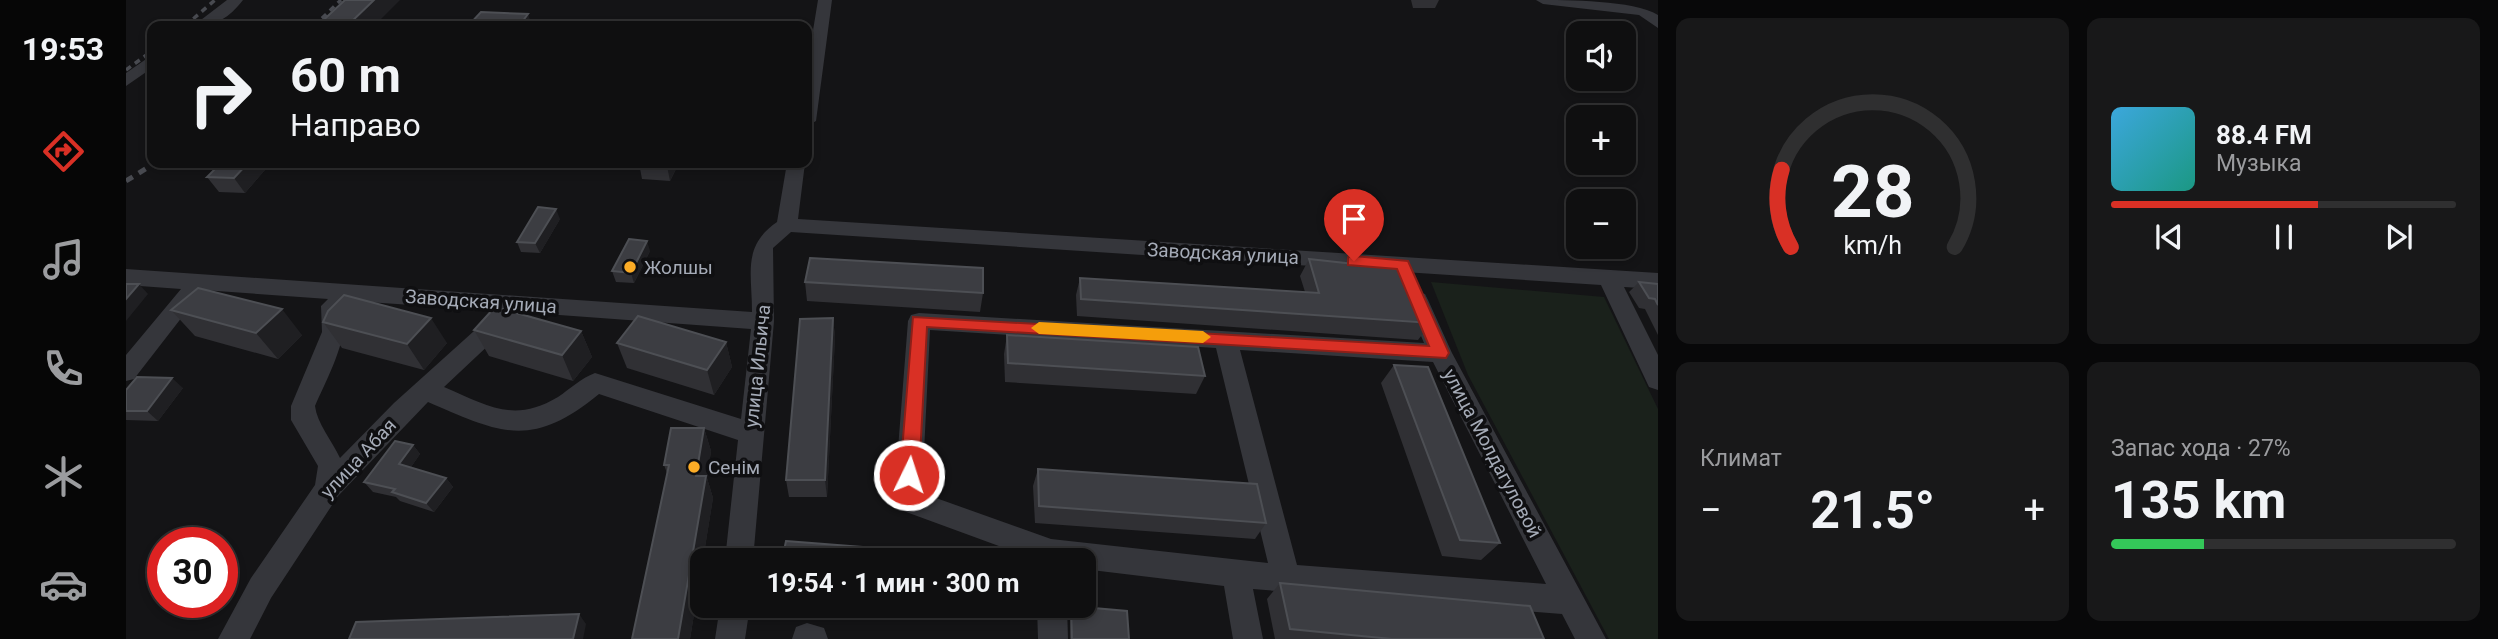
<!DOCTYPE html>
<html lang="ru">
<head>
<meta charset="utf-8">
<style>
  :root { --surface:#0f0f10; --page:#181819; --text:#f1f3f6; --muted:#9b9c9f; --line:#2f2f30; --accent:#d93025 }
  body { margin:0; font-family:Roboto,sans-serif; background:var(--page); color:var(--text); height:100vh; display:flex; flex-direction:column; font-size:26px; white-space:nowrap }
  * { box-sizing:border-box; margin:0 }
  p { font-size:23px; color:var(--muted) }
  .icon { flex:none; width:38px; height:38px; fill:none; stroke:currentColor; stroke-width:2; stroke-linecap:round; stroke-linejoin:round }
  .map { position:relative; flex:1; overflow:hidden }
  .details { display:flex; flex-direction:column; gap:18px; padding:18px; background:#080809; width:840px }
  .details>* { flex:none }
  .top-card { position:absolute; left:21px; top:21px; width:665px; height:147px; border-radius:14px; box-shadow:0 4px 10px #0003,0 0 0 2px var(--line); background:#0f0f10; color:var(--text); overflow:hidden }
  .fabs { position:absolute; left:1440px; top:21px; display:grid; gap:14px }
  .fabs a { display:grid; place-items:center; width:70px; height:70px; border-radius:14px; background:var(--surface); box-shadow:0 4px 10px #0003,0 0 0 2px var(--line); font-size:35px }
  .speed { position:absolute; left:21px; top:527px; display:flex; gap:14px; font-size:35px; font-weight:700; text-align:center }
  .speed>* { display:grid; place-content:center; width:91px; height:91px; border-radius:50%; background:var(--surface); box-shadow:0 4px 10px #0003,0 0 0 2px var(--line); line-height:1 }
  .speed .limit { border:10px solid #d22; background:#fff; color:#111 }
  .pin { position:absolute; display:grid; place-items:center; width:60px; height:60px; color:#fff; margin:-72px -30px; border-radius:50% 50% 50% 0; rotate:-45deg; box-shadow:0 0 7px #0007 }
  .pin .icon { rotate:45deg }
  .me { position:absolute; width:77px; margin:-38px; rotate:4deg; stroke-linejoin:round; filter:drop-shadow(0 0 5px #0008) }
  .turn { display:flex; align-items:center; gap:24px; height:147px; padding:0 28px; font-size:32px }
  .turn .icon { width:91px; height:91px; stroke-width:2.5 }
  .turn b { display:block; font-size:49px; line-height:60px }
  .big { font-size:52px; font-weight:700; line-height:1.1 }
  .details .tile { flex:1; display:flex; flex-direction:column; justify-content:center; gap:10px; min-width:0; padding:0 24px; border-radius:14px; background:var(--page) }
  .details .dial { align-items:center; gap:0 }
  .dial svg { height:182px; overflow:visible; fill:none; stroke:var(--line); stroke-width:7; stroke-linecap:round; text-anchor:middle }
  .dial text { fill:var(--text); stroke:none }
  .song { display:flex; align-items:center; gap:21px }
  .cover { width:84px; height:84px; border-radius:10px; background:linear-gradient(135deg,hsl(200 70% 55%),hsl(170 70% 35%)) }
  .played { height:7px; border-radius:4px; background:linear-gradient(90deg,var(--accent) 60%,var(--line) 60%) }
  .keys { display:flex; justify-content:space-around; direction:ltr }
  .heat { display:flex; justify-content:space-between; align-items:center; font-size:38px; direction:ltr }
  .charge { height:10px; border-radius:5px; background:linear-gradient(90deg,#34c759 27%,var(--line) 0) }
  .details .tiles { flex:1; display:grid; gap:18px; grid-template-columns:repeat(2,1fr) }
  .trip { position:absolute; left:564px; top:548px; width:406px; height:70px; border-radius:14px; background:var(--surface); box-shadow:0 4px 10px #0003,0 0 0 2px var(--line); font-weight:700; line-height:70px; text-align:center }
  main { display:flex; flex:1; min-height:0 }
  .menu { display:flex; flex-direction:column; width:126px; justify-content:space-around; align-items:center; background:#060606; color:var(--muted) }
  .menu .icon { width:49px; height:49px }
  .menu .current { color:var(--accent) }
  .menu b { font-size:32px; color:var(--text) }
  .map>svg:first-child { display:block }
  .green { fill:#1a211b }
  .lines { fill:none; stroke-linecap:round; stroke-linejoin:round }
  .minor { fill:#35363b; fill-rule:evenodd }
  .rail-far1 { stroke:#484a50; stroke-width:3.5; stroke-dasharray:6 5; stroke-linecap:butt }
  .rail { stroke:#484a50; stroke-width:5; stroke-dasharray:8 7; stroke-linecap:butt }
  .wall { fill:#303034 }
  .shaded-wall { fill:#1f1f22 }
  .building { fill:#3c3d42; stroke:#4d4f54; stroke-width:2 }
  .route { fill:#d93025; stroke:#8d1f18; stroke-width:2 }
  .slow { fill:#f59e0b }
  .poi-dot { fill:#fcac26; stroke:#0f0f11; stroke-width:2.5 }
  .labels { text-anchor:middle; stroke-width:7; stroke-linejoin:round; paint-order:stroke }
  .street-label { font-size:19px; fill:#a5abb7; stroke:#0f0f11 }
  .poi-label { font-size:19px; fill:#a5abb7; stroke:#0f0f11; text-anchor:start }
</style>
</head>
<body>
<main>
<nav class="menu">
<b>19:53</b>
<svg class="icon current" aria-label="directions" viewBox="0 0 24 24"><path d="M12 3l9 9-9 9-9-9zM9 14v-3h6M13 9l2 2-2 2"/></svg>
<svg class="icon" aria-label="music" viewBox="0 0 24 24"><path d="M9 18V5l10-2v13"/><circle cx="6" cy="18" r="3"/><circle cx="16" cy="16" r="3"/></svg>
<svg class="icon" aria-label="phone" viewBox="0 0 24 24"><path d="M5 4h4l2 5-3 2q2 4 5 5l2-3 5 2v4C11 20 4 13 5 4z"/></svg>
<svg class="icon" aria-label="climate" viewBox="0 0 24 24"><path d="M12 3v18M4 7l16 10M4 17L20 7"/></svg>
<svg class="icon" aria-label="car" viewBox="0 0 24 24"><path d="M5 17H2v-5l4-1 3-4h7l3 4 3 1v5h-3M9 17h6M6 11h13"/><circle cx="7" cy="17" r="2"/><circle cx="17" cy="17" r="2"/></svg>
</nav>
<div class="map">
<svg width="1532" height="639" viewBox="0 0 1532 639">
  <rect width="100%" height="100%" fill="#141416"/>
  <path class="green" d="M1305,282L1478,297L1532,409V639H1483L1342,375Z"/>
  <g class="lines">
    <path class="minor" d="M101,0H117C103,18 90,26 67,26Z
      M692,0H706L690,121L681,126V67Z
      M1410,0C1442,0 1507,0 1532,15V28L1513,15L1417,4Z
      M26,55V68L0,86V73Z
      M661,163H679L672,219L1532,273V289L1498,287L1532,355V390L1523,387L1475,285L665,232L647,248L648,321L627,560H599L612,440L473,394C405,450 374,433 302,402L212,496L145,598L124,639H92L125,578L189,485L192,466L165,420V406L196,332L195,306L202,299L77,290L8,379L0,381V355L55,289L0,285V269L626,312C626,273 616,246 651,222ZM212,300L374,311L368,313L268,403L214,458C206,441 191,423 189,406C199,382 233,321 212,300ZM378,311L625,329L615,419L469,373C455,378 444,389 432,397C387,424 361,405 318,387L384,325L387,319Z
      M1291,292L1299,294L1302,300L1326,353L1480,639H1449L1436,614L1127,589L1137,639H1107L1098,586L957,569V560H911L772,509L768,500L782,321L785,315L793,313L1298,343L1280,300L1283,294ZM804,330L1090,348L1142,563L925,539L796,493ZM1114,350L1307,362L1420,584L1171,565Z
      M594,606H624L619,639H589Z
      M911,606H941L942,639H912Z
      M681,623L698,628L702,639H666L670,627Z"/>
    <path class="rail-far1" d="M59,26L89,0
      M188,26L215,0
      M0,70L26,51
      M26,165L30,163"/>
    <path class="rail" d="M0,181L29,163"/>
  </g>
  <path class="wall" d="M1285,0H1313L1309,8H1287Z
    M95,163H145L119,193L93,192L81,177Z
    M513,163H553L544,181L516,179Z
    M434,219L414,253L395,252L391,242Z
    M524,251L508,283L490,282L486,271Z
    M1183,259L1305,323L1292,340L951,316L950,295L954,278L1179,292L1174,276Z
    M679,282L857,293L854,312L681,301Z
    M1513,282L1532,284V335L1519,309L1513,308L1503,292Z
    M45,310L176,335L152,359L69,336Z
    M707,318L709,337L701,497H663L660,480Z
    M197,322L321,343L298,370L216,348Z
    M348,330L455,331L466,357L447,381L363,356Z
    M881,335L1079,376L1070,394L879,382L878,354Z
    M600,342L606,367L588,395L501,368L491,343Z
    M1268,365L1374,543L1355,560L1316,556L1255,383Z
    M57,388L32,421L0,420V390Z
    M578,428L585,451L581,478L587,498L564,639H506L541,473L538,465Z
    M287,445L294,454L285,467L320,478L327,487L308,512L274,501L270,497L247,492L238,482Z
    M912,469L1140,523L1129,539L909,523L907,486Z
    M1154,583L1418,639H1149L1141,599Z
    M738,606H890L887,617Z
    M945,606L1003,639H944V609Z"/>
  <path class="shaded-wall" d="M248,0H274L248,26H221Z
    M402,14L406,26H393Z
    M122,163H145L119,193L108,178Z
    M542,163H553L544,181L541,166Z
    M430,209L434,219L414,253L409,243Z
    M521,241L524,251L508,283L505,273Z
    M13,284L22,294L0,321V299Z
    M156,309L176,335L152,359L130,333Z
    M305,318L321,343L298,370L281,344Z
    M707,318L709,337L701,497L699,480Z
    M455,331L466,357L447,381L436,355Z
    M600,342L606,367L588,395L581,370Z
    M46,378L57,388L32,421L21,411Z
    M578,428L585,451L581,478L587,498L577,560H576V566L564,639H552L570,476Z
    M287,445L294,454L281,473L273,464Z
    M320,478L327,487L308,512L300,503Z
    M453,614L460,624L457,639H447Z"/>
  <path class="building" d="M219,0H248L221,26H191Z
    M355,12L402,14L393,26H342Z
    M95,163H122L108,178L81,177Z
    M513,163H542L541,166L512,164Z
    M412,207L430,209L409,243L391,242Z
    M503,239L521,241L505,273L486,271Z
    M684,258L857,268V293L679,282Z
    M1183,259L1283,270L1305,323L955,299L954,278L1193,293Z
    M1513,282L1532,284V305L1529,299L1523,298Z
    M0,284H13L0,299Z
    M72,288L156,309L130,333L45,310Z
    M218,295L305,318L281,344L197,322L202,311Z
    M369,307L455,331L436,355L348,330Z
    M512,316L600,342L581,370L491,343Z
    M707,318L699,480H660L674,319Z
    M881,335L1072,347L1079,376L882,363Z
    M1268,365L1302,367L1374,543L1334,540Z
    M11,377L46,378L21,411H0V390Z
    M545,428H578L570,476H580L552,639H506L543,465H538Z
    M269,441L287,445L273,464L320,478L300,503L266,492L269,489L238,482Z
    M912,469L1131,484L1140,523L913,506Z
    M660,541L890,559V560H656Z
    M1154,583L1404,606L1418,639H1266L1164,629Z
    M945,606L1001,611L1003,639H946Z
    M453,614L447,639H223L230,622Z"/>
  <path class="route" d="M1228,256L1282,261L1323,353L1320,358L801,327L793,475L790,480H777L774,475L787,317L1303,346L1271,269L1222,265V257Z"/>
  <path class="slow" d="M913,322L1077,331L1085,337L1077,343L913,334L905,328Z"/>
  <g class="poi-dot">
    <circle cx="504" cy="267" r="7"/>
    <circle cx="568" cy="467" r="7"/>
  </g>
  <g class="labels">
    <g class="street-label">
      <text transform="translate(1097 253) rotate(3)" y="7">Заводская улица</text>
      <text transform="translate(355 301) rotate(4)" y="7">Заводская улица</text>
      <text transform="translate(631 366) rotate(-84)" y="7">улица Ильича</text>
      <text transform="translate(1367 453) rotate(62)" y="7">улица Молдагуловой</text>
      <text transform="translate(232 458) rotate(-47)" y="7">улица Абая</text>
    </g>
    <g class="poi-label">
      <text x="518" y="274">Жолшы</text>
      <text x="582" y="474">Сенiм</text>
    </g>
  </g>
</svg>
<div class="fabs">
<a><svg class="icon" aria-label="sound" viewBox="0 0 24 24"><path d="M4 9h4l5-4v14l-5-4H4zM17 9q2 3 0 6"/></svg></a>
<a>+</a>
<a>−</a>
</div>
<div class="speed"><div class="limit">30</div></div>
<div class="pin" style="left:1228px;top:261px;background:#d93025"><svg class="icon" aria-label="arrive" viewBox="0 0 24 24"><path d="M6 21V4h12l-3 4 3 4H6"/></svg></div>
<svg class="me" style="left:783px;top:475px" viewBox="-20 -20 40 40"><circle r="17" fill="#d93025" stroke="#fff" stroke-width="3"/><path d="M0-11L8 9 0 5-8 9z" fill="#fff"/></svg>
<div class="trip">19:54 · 1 мин · 300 m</div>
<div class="top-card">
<div class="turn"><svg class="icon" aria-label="right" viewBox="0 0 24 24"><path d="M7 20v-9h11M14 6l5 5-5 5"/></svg><div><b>60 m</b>Направо</div></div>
</div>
</div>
<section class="details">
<div class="tiles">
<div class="tile dial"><svg viewBox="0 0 100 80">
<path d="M14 69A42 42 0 1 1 86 69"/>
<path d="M14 69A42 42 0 0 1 10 35" stroke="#d93025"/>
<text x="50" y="56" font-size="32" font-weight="700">28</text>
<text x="50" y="72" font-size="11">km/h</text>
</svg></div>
<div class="tile">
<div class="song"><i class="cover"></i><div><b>88.4 FM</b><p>Музыка</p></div></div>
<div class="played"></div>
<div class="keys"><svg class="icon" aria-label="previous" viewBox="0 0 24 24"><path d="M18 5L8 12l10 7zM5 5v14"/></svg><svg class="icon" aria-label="pause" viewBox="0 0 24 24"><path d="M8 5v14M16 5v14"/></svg><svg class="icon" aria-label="next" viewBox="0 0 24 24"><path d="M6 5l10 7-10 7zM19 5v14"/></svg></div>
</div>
<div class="tile"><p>Климат</p>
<div class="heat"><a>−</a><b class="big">21.5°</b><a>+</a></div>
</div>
<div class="tile"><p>Запас хода · 27%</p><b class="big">135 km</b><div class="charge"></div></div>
</div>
</section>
</main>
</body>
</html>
